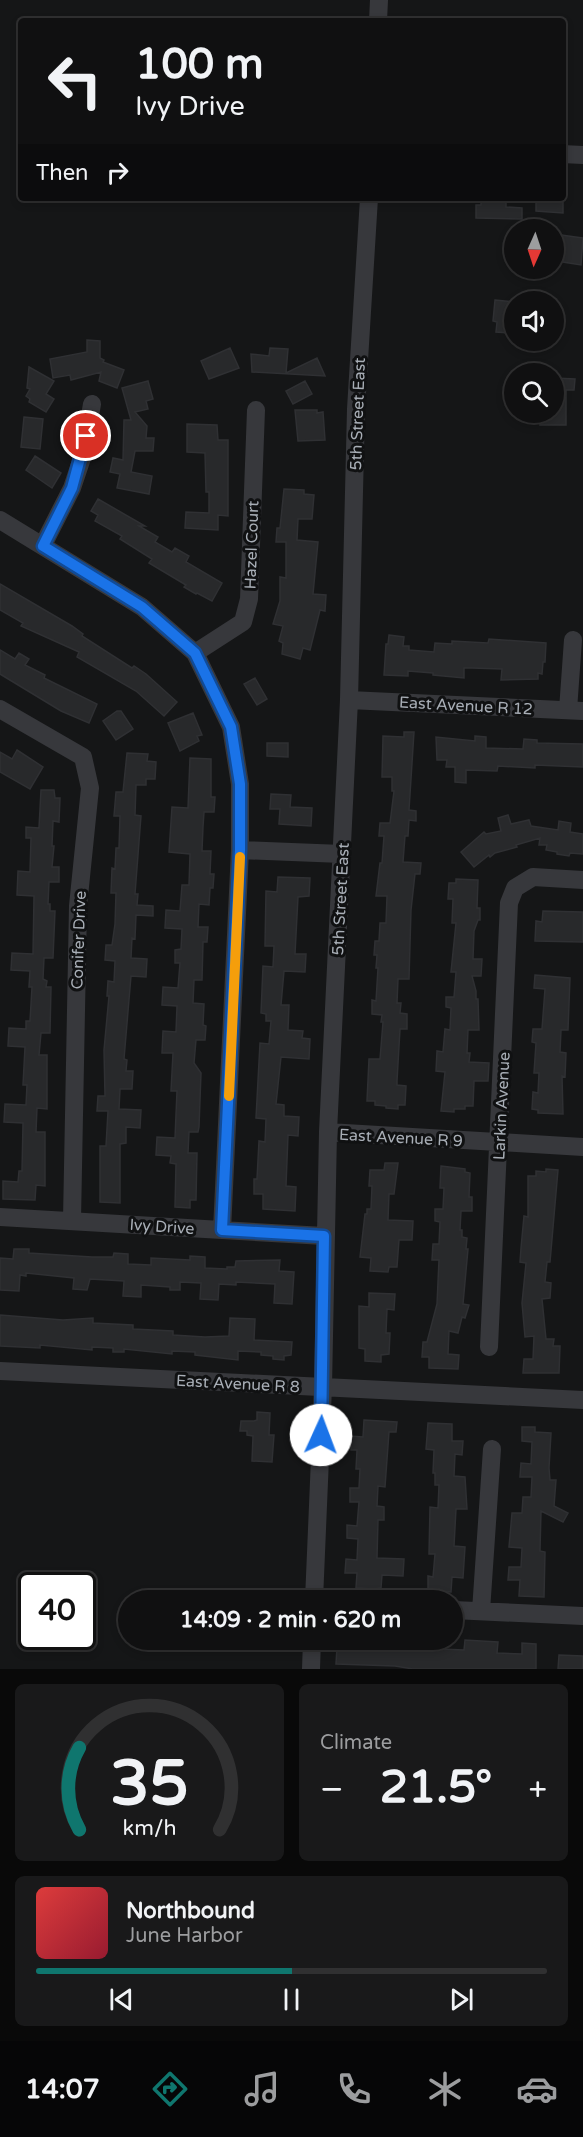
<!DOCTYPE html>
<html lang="en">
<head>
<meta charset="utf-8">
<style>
  :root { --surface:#101011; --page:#19191a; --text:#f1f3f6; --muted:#9c9d9f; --line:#303031; --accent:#0f766e }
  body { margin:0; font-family:"Varela Round",sans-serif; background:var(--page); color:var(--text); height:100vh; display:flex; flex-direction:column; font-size:22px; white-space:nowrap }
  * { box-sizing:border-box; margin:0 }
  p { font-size:20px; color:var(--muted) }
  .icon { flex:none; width:33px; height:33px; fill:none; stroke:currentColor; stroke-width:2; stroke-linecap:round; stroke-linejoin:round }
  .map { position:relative; height:1669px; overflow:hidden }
  .drawer { display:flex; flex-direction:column; gap:15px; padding:15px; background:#090909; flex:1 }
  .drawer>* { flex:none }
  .hud { position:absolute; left:18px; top:18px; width:548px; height:183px; border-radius:6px; box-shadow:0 3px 9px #0003,0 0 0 2px var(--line); background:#101011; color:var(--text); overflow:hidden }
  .needle { width:39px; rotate:183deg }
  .fabs { position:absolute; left:504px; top:219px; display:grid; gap:12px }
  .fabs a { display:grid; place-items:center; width:60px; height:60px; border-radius:50%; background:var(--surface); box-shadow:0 3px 9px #0003,0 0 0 2px var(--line); font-size:30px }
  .speed { position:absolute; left:18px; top:1572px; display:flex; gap:12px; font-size:30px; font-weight:700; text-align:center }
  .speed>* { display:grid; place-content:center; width:78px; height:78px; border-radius:50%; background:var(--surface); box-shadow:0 3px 9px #0003,0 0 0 2px var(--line); line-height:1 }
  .speed .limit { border:3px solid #111; border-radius:9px; background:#fff; color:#111 }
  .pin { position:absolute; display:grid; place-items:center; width:51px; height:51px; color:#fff; margin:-26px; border:3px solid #fff; border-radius:50%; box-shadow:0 2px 6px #0007 }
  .me { position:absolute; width:66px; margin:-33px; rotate:2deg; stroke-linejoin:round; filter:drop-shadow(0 0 4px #0008) }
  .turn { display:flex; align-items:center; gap:21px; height:126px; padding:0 18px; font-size:27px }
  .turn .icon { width:78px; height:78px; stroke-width:2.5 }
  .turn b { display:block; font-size:42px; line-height:51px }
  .then { display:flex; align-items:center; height:57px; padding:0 18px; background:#0003; gap:12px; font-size:22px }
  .big { font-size:45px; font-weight:700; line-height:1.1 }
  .drawer .card { flex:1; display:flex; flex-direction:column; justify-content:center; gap:9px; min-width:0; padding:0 21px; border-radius:9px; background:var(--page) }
  .drawer .dial { align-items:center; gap:0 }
  .dial svg { height:156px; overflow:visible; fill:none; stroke:var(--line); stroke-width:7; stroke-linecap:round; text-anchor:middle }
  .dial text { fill:var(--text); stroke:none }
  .song { display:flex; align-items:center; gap:18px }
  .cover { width:72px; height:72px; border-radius:9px; background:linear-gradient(135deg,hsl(0 70% 55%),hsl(350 70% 35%)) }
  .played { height:6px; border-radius:3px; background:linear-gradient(90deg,var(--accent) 50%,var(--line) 50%) }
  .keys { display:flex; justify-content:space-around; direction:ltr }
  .heat { display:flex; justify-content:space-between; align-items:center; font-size:33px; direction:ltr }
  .drawer .tiles { flex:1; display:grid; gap:15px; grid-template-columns:1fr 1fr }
  .card:last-child { grid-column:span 2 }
  .trip { position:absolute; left:118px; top:1590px; width:345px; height:60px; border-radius:30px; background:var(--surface); box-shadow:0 3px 9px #0003,0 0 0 2px var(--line); font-weight:700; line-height:60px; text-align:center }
  .dock { display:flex; height:96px; justify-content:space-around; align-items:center; background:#060607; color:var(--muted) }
  .dock .icon { width:42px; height:42px }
  .dock .on { color:var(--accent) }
  .dock b { font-size:27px; color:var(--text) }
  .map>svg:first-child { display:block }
  .building { fill:#28292b; stroke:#2f3033; stroke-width:1.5 }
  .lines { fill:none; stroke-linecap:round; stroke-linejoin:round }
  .minor { stroke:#37383c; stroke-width:18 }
  .route-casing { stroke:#114b97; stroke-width:15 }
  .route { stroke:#1a73e8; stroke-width:10 }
  .slow { stroke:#f59e0b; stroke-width:10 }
  .labels { text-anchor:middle; stroke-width:6; stroke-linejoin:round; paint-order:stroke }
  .street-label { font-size:16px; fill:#a8aeb6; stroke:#101112 }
</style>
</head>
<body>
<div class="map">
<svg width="583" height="1669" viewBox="0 0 583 1669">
  <rect width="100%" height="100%" fill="#151617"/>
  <path class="building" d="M481,198H506V207L522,208V219L476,218V205H481Z
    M541,198H563V213L536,211V200H541Z
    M554,234L583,238L581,265L563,262V258L554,257Z
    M495,300L514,302V330H510V333L496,332L497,322L493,321Z
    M87,340L100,341V358L104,360L103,362L124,370L117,388L99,381L101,372L71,380L70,375L53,378L50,359L87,352Z
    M230,348L239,368L209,379L201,361Z
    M270,348L288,349L286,373L317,358L325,376L252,372L251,354L269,356Z
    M29,367L54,381L46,394L54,399L46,412L29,402L30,399L26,396L30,389L27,388Z
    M554,378L575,379L574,390H566V425H540L541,412H554Z
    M148,381L153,399L146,401L148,409L135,412L147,426L146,438H154L153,451H135L131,472L152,476L149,494L117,488L120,474L110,472L113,458L123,460L124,420H131L122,388Z
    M305,381L312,394L293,404L286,391Z
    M295,410H317V413L323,412L325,440L298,441Z
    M24,417L43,419L40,449L21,447Z
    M187,424L217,425L218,440H228V516L218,515V530L185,528L186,512L209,513V492H206L205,453L187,452Z
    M35,456L61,473L52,488L26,470Z
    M284,489L304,490V494L314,495L312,519H298L297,540L318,542L313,594L326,595L325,611L320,610L310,650L303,648L300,659L282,654L283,643L279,641L283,626L273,624L280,601V577L286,578V542H276L277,528H280Z
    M98,499L145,526H139L158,537L155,542L172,552L175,548L189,556L186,562L222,583L212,601L197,593L196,594L184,587L186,585L149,563L152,559L120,539L122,536L95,521L98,515L91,511Z
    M0,584L72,626L83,634L82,636L132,668L134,666L146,674L177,702L164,716L136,691L77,657L79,652L21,626L23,623L0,610Z
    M389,635L404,637L403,646H409V650L434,652L435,643L452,644V641L488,643L489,639L546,643L545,662H543L542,674L538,673V679L501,680L502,669L472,668H464V678L433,675V673L408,671V676L384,675L386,644H388Z
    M0,650L15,659L19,653L29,659L25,665L45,675L44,678L97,704L89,723L61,711L0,674Z
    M255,678L267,699L257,705L244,684Z
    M117,711H121L133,729L116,740L103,721Z
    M193,713L202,735L197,736L199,741L180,751L168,723Z
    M404,732H414L409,810L416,811V821L409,820L408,836H405L403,862L421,863L420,874H415L411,910L409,979H398L397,1003H401L400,1013L407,1014V1029H400L397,1081V1085L406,1086L405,1105H398V1109L386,1108V1106L375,1105V1101H367L369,1059H380L383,1022H381L382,1015L372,1014V1000L376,1001L378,968H376L377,955H374L375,941H379L380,923H386L387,896H376L380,863H382L384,836H379L380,823H390L394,791H392V777H382L383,736L404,737Z
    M475,736L486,737V748L523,749L524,739L537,740V743L583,744V767L535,765V768L498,766L497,771L466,770V783L455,782V767H446L447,760H437L436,737L475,741Z
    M267,743H288V757L267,756Z
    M17,750L43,767L30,789L0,772V752L12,759Z
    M127,753L148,754L147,761L156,762L155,779H146V785H136L135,815L141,816L135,894H138L137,905L153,906V916L136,915L135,939L132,938L131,958L147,959L146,977L131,976L124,1059L127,1060L126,1071H133L132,1089H120L119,1109L141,1110L140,1128L126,1127V1143L120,1144V1203L100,1202V1146H106L108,1111H97L98,1096H105L104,1050L109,996H107L108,981L114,982L115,961L105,960L106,945H112L115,924L116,893H111L112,868L115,869L116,848H119L120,816H114L116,792H123Z
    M190,758L211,759V797H215L214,812H204L203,827L202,851H211L210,874H214L213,888H210L209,905L199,904L198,927H208L207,942H203L202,980H194L193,1003L204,1004L203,1025L206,1026L205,1040H196L194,1063L201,1073L199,1127L198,1132H189L188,1153H197L196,1200H190V1208L175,1207L176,1164L170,1163L171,1156L156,1155L157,1137L175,1138L177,1091H171L173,1053H162L163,1031L176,1032L177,1006L162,1005L163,987L178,988L180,963H175V950L181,949L182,929L165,928L166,910L180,911L182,885H189L190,854L169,852L172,807L188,808Z
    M41,790H54L55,798H60L59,822L53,821L52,846H54L52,867H59V882H49L48,904H50V911H55L53,958H44L43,979L47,981L46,987H51L50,1033H41L39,1055H47V1109L37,1108L36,1132H45V1186L36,1185L35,1200L3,1199V1181L18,1182L19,1171H22L23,1123L4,1122L5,1104L26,1105L27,1085H23L25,1047L8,1046L9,1028L26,1029V1021H30L32,987H29L30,971L11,970L12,953L33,954L34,896L17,895L18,871L30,872L31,838H26V827L39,828Z
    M271,794L291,795L290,807L312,808L311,826L279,824L280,809H270Z
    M508,815L511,824L529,820L531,826L558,830L559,821L571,823L570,832L583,834V854L570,853L569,856L557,854V852L546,850L547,845H539L540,838L516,845L517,847L495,853L490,857L489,855L474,867L461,852L484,832L486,834L501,831L498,818Z
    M278,877L310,878L309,896L298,897L295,954H306L305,972L284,971L281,1005H289L288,1030L303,1031L302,1038L310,1039L309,1059L281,1057L276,1104L284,1105V1116L299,1117L298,1136L288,1135L286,1186L296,1187L295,1211L263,1209V1194H254V1179H257L259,1141L265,1142L266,1119L256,1118L260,1043L269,1044L271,1021H266V1014L261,1013L263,966L273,967L274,946H265L266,891L277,892Z
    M456,879L478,880L477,908H480V920H478L474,931L473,959H482L481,976H472L476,991V999H478L479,1030H468L467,1053H470L469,1062L489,1063L488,1081H474L473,1106H465V1109H454V1112L441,1111L445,1072L436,1071L437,1051L443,1052L445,1029L450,1030L451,1008L446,1007V997H454L456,972H451L456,923H452L453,899H448L449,883H456Z
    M543,911L583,912V942L535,941L536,921L542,922Z
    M535,975L570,978L568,1030H561L560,1052L566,1053L565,1077L562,1076L563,1114L538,1113V1110L532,1109L533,1092L538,1093L539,1073H534L536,1043L532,1042L533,1029H542L545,989L534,988Z
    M385,1163H398L394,1194H389L388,1220L413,1221L412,1240H399L397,1267H389L388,1272L370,1271L371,1258L360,1257L365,1214H367V1209H371L372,1186H369L370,1170H384Z
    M441,1166L465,1169V1172L470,1173L469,1197H472V1211H461L460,1230H462V1237L467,1238L466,1249H468L463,1304L469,1305L465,1318L462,1317L458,1333L449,1331L448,1354L459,1355L458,1369L429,1368V1357H422L423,1342H427L437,1304L439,1260H432L433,1244H439L440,1222L435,1221V1209H443L444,1188H440Z
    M546,1169L558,1170L550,1262H547L545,1282L551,1283L550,1298L542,1299L546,1339H554L553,1346H560L559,1373H523L524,1359H533L534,1336L525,1337L522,1303L526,1263L520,1262L521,1248L524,1216L528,1217V1176H536V1171L546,1172Z
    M14,1249H29V1253L92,1257H113L114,1253L128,1254V1264L151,1265V1258L190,1260V1256L205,1257V1268L227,1269V1267H235L236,1261L280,1260L279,1271L294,1272L292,1304L274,1303L275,1284L236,1282V1285L219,1284L218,1300L200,1299L201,1283L180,1282V1290H170V1287L141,1285V1297L123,1296L124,1281L90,1279L87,1290L73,1289L74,1278L26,1273V1276L20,1275L19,1291L0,1290V1258L13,1259Z
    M369,1293L395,1294L394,1310L387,1309L386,1333H390L389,1354L381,1355V1362L365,1361V1349L359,1348V1306L369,1307Z
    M0,1315L63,1320L93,1318V1323L133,1325V1329L173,1331V1335L205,1337L229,1336L230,1318L255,1319L254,1340L292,1342L291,1355L284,1356V1360L273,1359V1356L261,1355V1352L238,1351V1360L195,1355V1352L172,1351V1354L124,1349V1352H113V1348L92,1347V1350L40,1345V1348L0,1346Z
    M257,1412L270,1413L269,1435H274L272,1462L252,1461L253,1436L247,1435V1431H240L241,1421H254L257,1420Z
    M364,1420L397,1422L396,1432H389L385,1487L378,1486L377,1506L384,1507V1520H378L377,1558L404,1559L403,1576L382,1575L381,1588L374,1589L356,1588L357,1573H345L346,1559L357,1560L358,1539L347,1538V1525L357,1526L359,1502H350V1488H359L360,1469H356L357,1450H351V1436L363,1437Z
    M428,1423L452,1424V1441H463L462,1455L455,1454L454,1476L465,1477L467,1509H456L454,1546L465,1547L463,1578L452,1577L451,1592L433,1591V1589H428V1576L433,1577L435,1554H429L430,1507L438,1508L439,1485H435V1473H433L434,1450L426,1449Z
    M522,1427H535V1432L551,1433L549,1468L550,1480H556L554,1506L568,1513L563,1522L541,1511L540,1551L545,1552L544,1597L519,1596L520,1580H508L509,1567H521L522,1548L509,1547L512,1513H522L523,1497H531L532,1477H520L521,1463L531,1464L532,1442L522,1441Z
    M355,1640H388V1647L416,1649L417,1640H441V1649L464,1650L465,1640L498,1642L497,1653L522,1654V1643L536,1644V1669H413L395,1666L336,1664L337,1647L354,1648Z
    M559,1655L583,1656V1669H558Z"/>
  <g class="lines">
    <path class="minor" d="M378,21L379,0
      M562,154L583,155
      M0,520L142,607L195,653L231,727L240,784V850L222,1230
      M43,545L72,488L84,452L92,404
      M195,653L243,622L249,599L256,410
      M349,700L583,711
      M0,709L83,757L90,788L78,906L72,1220
      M568,710L573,640
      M240,850L342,854
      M328,1132L583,1147
      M0,1217L324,1236
      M489,1347L509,903L515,888L533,877L583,880
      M0,1371L583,1400
      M314,1600L323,1387L328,1132L349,700L356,409L369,198
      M453,1610L583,1616
      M481,1611L492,1449
      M311,1669L312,1640"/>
  </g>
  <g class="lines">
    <defs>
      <path id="route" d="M86,436L72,488L43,546L142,607L195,653L231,727L240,784V850L222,1230L324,1236L321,1435"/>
    </defs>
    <use href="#route" class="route-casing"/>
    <use href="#route" class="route"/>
    <path class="slow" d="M229,1096L240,857"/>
  </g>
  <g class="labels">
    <g class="street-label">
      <text transform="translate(357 414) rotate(-88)" y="6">5th Street East</text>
      <text transform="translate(251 545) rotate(-88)" y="6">Hazel Court</text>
      <text transform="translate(466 705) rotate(3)" y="6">East Avenue R 12</text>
      <text transform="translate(340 899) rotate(-87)" y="6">5th Street East</text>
      <text transform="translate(78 940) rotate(-88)" y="6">Conifer Drive</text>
      <text transform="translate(501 1106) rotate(-87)" y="6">Larkin Avenue</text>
      <text transform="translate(401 1137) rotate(3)" y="6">East Avenue R 9</text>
      <text transform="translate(162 1226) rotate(4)" y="6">Ivy Drive</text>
      <text transform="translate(238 1383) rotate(3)" y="6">East Avenue R 8</text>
    </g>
  </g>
</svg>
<div class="fabs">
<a><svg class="needle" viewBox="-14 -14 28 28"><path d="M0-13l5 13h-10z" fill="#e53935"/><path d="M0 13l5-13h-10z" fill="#9c9d9f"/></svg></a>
<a><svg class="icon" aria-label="sound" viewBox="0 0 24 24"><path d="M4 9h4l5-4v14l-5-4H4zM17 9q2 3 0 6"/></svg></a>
<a><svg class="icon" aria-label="search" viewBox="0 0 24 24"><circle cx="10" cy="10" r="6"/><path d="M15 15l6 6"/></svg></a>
</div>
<div class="speed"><div class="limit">40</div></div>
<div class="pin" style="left:86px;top:436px;background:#d93025"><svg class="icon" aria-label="arrive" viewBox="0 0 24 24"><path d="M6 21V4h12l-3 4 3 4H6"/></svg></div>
<svg class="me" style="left:321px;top:1435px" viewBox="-20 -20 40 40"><circle r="19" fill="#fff"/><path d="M0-13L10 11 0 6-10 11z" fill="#1a73e8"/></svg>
<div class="trip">14:09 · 2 min · 620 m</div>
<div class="hud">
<div class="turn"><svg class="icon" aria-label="left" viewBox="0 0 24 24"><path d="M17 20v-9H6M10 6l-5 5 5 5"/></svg><div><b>100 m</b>Ivy Drive</div></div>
<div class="then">Then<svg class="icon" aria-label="right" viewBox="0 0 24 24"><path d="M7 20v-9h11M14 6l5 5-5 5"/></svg></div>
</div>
</div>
<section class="drawer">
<div class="tiles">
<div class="card dial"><svg viewBox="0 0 100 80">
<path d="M14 69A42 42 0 1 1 86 69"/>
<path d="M14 69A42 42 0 0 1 14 27" stroke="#0f766e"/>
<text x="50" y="56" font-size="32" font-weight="700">35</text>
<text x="50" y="72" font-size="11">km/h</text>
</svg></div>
<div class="card"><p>Climate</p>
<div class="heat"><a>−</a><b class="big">21.5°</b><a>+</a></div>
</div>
<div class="card">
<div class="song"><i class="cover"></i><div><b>Northbound</b><p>June Harbor</p></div></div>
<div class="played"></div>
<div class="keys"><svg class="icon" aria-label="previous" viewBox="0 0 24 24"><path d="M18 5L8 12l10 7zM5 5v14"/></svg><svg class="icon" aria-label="pause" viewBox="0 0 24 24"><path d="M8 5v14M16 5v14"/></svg><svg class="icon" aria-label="next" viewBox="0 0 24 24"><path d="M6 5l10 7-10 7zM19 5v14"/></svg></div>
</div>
</div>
</section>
<nav class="dock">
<b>14:07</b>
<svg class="icon on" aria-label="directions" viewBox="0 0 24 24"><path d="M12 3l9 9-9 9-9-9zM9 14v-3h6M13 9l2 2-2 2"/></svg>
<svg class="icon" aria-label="music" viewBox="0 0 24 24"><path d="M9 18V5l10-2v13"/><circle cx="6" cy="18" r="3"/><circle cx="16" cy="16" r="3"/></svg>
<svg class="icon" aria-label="phone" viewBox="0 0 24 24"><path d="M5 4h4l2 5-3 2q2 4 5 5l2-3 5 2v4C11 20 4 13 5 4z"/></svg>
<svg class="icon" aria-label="climate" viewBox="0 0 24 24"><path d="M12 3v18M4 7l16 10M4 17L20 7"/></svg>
<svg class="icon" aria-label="car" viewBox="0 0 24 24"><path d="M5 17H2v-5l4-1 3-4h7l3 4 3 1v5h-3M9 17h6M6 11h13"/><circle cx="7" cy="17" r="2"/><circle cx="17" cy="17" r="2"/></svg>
</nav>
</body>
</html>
